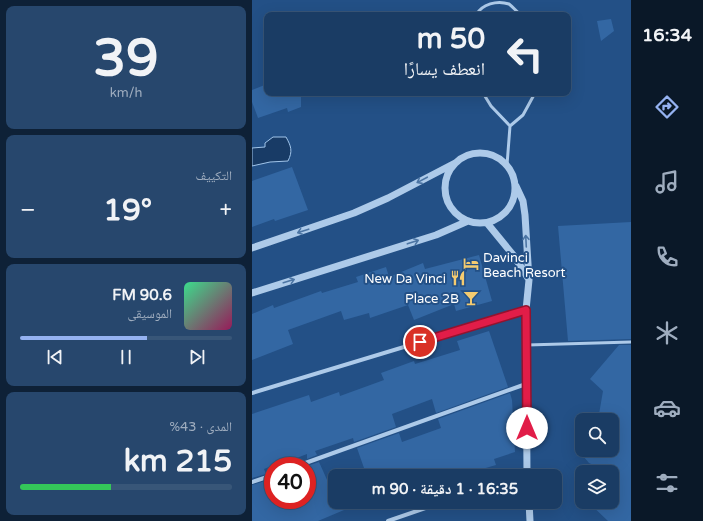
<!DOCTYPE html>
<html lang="ar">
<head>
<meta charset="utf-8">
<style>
  :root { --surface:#1a3c64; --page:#27476d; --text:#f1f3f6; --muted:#9fadbf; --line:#385678; --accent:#95b2f1 }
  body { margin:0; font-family:"Varela Round","Noto Naskh Arabic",sans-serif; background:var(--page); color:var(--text); direction:rtl; height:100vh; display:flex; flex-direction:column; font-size:15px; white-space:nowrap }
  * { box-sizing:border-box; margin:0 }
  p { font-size:13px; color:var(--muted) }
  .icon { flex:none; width:22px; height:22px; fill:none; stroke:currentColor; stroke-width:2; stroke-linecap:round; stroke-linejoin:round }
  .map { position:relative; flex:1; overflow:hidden; direction:ltr }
  .sheet { display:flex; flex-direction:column; gap:6px; padding:6px; background:#0e2137; width:252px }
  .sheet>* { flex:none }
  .banner { position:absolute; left:12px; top:12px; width:307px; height:84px; border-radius:8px; box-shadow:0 4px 16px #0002,0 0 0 1px var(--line); direction:rtl; background:#1a3c64; color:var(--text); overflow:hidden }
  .fabs { position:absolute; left:323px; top:413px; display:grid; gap:8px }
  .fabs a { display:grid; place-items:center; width:44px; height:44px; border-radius:8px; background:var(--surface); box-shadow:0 4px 16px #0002,0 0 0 1px var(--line); font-size:20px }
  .speed { position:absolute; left:12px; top:457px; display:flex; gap:8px; font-size:20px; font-weight:700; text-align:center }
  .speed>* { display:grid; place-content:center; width:52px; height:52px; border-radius:50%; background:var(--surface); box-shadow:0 4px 16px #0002,0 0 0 1px var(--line); line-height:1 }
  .speed .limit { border:6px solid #d22; background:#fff; color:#111 }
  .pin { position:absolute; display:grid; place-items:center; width:34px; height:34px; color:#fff; margin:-17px; border:2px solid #fff; border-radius:50%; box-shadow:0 1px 4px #0007 }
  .me { position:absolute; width:44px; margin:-22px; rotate:0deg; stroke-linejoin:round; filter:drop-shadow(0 0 3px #0008) }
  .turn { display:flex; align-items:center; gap:14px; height:84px; padding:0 20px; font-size:18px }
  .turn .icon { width:52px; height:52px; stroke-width:2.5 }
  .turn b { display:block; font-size:28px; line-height:34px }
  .big { font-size:30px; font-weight:800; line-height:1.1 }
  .sheet .card { flex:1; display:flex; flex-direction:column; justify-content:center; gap:6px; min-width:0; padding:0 14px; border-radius:8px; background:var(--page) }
  .sheet .dial { align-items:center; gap:0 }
  .dial b { font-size:52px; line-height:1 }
  .song { display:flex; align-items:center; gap:12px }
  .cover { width:48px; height:48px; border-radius:6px; background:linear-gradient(135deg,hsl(150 70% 55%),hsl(330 70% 35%)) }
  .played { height:4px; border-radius:2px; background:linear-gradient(90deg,var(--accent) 60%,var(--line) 60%) }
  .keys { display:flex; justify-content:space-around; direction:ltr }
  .heat { display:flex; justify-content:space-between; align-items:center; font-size:22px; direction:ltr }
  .charge { height:6px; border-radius:3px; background:linear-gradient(90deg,#34c759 43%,var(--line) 0) }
  .trip { position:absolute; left:76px; top:469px; width:234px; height:40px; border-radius:8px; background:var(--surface); box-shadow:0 4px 16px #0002,0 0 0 1px var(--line); font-weight:800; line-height:40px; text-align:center; direction:rtl }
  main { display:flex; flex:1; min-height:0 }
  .tabs { display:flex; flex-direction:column; width:72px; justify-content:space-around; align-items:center; background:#0a1828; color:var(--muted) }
  .tabs .icon { width:28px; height:28px }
  .tabs .selected { color:var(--accent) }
  .tabs b { font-size:18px; color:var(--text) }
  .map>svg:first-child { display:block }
  .water { fill:#183b66; stroke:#a1c5ea }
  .building { fill:#3367a3 }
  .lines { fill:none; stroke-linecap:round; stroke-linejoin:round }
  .service { stroke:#adcae9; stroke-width:3 }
  .minor { stroke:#adcae9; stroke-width:4 }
  .tertiary { stroke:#adcae9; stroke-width:7 }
  .oneway { stroke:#4c75a4 }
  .route-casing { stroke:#92132f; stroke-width:10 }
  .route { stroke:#e11d48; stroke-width:7 }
  .labels { text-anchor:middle; stroke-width:4; stroke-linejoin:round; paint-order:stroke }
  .poi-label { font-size:13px; fill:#fff; stroke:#235086; text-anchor:end }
</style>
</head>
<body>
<main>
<nav class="tabs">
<b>16:34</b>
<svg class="icon selected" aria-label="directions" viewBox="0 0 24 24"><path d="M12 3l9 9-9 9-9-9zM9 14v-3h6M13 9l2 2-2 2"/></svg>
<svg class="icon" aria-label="music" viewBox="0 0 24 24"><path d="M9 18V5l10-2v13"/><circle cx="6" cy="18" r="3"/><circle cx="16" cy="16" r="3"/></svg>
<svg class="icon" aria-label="phone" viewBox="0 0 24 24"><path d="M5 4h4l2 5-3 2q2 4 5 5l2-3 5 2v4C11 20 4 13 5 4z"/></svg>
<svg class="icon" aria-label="climate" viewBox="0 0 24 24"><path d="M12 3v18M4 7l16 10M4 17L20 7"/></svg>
<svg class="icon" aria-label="car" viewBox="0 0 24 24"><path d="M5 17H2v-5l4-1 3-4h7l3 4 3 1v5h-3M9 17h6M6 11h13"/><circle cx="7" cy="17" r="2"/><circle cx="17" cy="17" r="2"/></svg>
<svg class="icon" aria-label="filters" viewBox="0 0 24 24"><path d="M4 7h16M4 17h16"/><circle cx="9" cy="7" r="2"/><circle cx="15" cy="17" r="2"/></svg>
</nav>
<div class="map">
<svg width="379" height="521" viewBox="0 0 379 521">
  <rect width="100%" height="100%" fill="#235086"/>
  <path class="water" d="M21,137H34C39,146 41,151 36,161L18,162L0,166V148L13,147V143Z"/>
  <path class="building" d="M359,19L362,31L349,41L345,21Z
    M15,84V93H49V107L36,112L35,108L6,118L0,102V90Z
    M40,167L56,210L23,221L22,219L0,227V181Z
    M379,222V339L316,341L306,226Z
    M227,255L240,301L204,311L202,304L162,320L156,305L118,318L117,313L92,320L89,311L36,330L41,344L0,360V314L21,305L22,308L69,291L70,293L106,282L104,277L134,267L137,277L171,263L173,269Z
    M237,331L256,387L184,413L180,399L140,414L144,427L102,442L101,438L63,451L65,455L55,459V454L42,459V457L12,469L14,474L0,478V414L57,395L59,402L87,392L88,396L132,380L129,373L162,361L163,364L208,350L205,341Z
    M367,345H379V521H356L336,502H360V472H349L348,468L337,463L326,450H360V420H346L351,391L338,379Z
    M258,393L260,400L263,452L242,459L244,465L206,476H92L112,468L105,448L147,433L150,442L189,428L186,419Z
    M67,462L76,482L83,480V502H111L66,521H0V485L16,480L21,493V500H23L24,503L31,500H55V466Z"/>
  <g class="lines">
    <path class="service" d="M224,15C230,4 245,0 257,4C261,7 265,12 269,15
      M231,93L239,106L258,126L271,115L283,93
      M255,165L258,126
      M275,345L379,342"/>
    <path class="minor" d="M0,393L274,310
      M45,466L274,384
      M265,476L275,472
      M0,482L21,475
      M136,521L191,502"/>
    <path class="tertiary" d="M193 188a35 35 0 1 1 70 0a35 35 0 1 1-70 0Z
      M264,186L271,201L273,215L277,280L274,310L275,476
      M235,223L262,256L276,278
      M0,248L102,213L136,198L205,162
      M0,293L184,235L216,221
      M277,502L278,521"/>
  </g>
  <defs><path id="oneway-shaft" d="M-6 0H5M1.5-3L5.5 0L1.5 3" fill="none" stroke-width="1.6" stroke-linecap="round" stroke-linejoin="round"/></defs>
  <g class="oneway">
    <use href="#oneway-shaft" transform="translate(170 180) rotate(152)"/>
    <use href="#oneway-shaft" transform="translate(51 231) rotate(162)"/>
    <use href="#oneway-shaft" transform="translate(274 241) rotate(-93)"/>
    <use href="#oneway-shaft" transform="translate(161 242) rotate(-18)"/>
    <use href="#oneway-shaft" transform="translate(37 281) rotate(-17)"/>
  </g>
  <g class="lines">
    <defs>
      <path id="route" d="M168,342L274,310L275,428"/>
    </defs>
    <use href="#route" class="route-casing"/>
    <use href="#route" class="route"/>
  </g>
  <defs>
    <symbol id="hotel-bare" viewBox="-9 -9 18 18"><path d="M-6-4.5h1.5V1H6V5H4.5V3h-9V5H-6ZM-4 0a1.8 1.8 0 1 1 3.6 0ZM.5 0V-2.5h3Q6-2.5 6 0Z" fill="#f4cb70" stroke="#235086" stroke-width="2.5" paint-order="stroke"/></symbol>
    <symbol id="restaurant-bare" viewBox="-9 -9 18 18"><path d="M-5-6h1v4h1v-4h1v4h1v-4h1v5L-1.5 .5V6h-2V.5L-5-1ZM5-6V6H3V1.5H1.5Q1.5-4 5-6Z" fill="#f4cb70" stroke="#235086" stroke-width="2.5" paint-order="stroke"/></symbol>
    <symbol id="bar-bare" viewBox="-9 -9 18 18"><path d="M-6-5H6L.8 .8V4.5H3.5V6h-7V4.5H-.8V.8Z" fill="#f4cb70" stroke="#235086" stroke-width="2.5" paint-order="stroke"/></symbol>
  </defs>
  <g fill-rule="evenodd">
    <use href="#hotel-bare" x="208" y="253" width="22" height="22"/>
    <use href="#restaurant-bare" x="195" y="267" width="22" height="22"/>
    <use href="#bar-bare" x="208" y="287" width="22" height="22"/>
  </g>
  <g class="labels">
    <g class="poi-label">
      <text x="231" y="262" text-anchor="start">Davinci<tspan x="231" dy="15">Beach Resort</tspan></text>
      <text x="194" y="283">New Da Vinci</text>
      <text x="207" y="303">Place 2B</text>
    </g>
  </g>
</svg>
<div class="fabs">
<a><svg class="icon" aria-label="search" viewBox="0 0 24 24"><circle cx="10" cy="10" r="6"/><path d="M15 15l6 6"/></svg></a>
<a><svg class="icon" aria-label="layers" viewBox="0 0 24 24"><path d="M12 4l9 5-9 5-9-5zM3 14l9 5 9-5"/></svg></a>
</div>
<div class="speed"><div class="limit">40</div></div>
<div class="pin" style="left:168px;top:342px;background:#d93025"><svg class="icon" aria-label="arrive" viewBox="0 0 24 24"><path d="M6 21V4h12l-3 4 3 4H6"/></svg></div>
<svg class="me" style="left:275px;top:428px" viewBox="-20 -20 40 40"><circle r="19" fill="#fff"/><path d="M0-13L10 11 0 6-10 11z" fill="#e11d48"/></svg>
<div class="trip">16:35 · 1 دقيقة · 90 m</div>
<div class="banner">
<div class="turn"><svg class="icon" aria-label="left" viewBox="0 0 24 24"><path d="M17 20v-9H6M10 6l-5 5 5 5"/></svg><div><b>50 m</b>انعطف يسارًا</div></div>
</div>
</div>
<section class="sheet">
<div class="card dial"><b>39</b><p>km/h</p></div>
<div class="card"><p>التكييف</p>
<div class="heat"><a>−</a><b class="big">19°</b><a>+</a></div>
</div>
<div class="card">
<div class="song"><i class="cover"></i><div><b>90.6 FM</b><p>الموسيقى</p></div></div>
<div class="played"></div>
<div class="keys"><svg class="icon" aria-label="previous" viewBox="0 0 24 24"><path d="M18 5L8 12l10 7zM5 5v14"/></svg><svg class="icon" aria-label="pause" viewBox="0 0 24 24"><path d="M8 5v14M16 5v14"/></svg><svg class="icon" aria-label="next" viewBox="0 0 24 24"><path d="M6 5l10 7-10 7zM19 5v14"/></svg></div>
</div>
<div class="card"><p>المدى · 43%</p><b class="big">215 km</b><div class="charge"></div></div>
</section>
</main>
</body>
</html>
